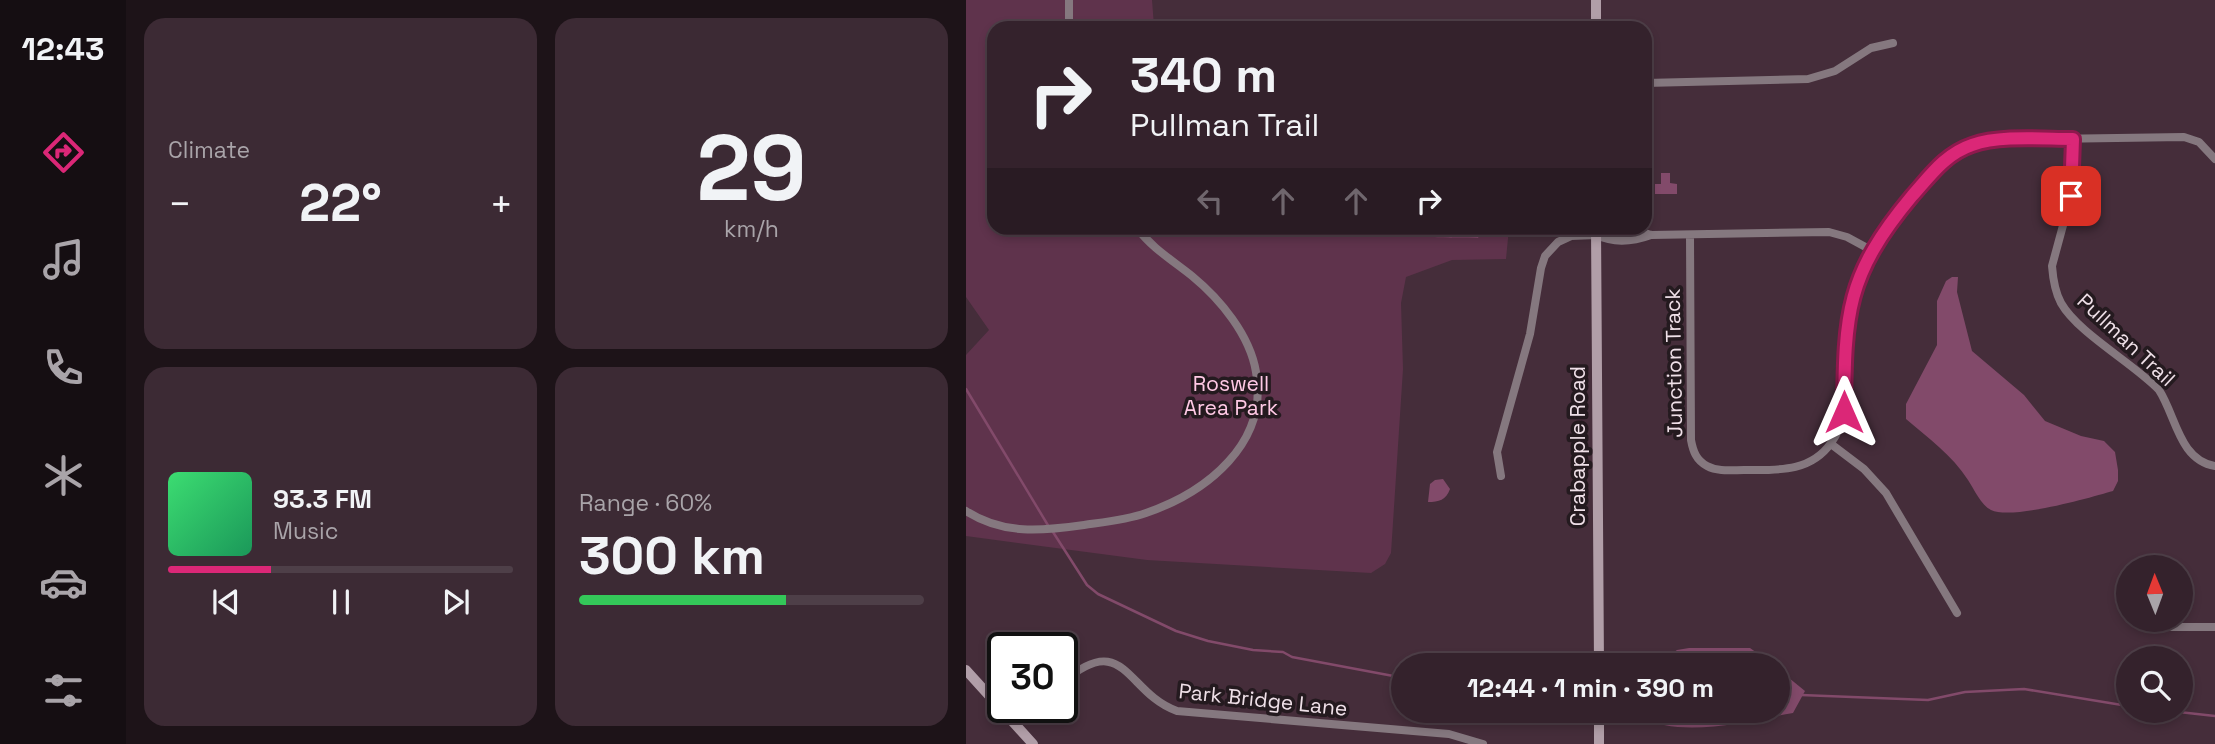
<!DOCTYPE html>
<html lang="en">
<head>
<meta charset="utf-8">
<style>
  :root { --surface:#34222c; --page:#3c2a34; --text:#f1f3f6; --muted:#a9a4a9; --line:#4e3f48; --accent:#db2777 }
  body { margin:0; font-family:"Space Grotesk",sans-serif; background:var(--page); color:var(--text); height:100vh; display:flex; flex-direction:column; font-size:26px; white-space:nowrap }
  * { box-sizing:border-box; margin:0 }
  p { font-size:23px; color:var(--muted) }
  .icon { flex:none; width:38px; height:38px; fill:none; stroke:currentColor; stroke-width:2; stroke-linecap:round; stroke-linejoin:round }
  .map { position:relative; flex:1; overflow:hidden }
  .side { display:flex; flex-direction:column; gap:18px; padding:18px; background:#1d1318; width:840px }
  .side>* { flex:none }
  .guide { position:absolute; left:21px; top:21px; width:665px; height:214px; border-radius:21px; box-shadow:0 4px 10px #0003,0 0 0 2px var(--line); background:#34222c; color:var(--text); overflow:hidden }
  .needle { width:46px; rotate:359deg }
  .fabs { position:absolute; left:1150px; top:555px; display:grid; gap:14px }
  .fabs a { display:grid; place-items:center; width:77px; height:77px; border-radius:50%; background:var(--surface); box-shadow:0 4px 10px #0003,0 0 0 2px var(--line); font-size:35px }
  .speed { position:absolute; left:21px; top:632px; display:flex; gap:14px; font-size:35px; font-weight:700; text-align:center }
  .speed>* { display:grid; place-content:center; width:91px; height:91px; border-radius:50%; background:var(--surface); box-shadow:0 4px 10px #0003,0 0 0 2px var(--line); line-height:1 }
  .speed .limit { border:4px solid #111; border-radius:10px; background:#fff; color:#111 }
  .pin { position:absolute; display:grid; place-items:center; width:60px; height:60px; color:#fff; margin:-30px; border-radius:14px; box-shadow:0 4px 10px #0006 }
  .me { position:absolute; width:77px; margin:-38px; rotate:0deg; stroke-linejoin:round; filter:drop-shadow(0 0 5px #0008) }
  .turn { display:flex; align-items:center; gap:24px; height:147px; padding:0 28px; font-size:32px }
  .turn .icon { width:91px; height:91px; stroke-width:2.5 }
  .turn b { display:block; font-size:49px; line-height:60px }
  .lanes { display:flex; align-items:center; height:66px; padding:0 28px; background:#0003; justify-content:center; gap:35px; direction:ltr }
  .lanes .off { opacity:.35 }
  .big { font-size:52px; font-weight:700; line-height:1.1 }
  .side .widget { flex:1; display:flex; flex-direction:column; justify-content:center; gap:10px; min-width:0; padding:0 24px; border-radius:21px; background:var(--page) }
  .side .dial { align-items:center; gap:0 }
  .dial b { font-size:91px; line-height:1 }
  .song { display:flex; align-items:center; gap:21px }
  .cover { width:84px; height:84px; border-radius:10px; background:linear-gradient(135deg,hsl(140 70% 55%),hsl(150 70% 35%)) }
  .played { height:7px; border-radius:4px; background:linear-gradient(90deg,var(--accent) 30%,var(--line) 30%) }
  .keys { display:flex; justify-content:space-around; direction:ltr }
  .heat { display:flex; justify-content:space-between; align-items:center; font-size:38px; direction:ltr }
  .charge { height:10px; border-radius:5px; background:linear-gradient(90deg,#34c759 60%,var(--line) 0) }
  .side .tiles { flex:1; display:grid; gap:18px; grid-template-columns:repeat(2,1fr) }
  .trip { position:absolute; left:425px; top:653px; width:399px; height:70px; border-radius:35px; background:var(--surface); box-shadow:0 4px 10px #0003,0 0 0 2px var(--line); font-weight:700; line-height:70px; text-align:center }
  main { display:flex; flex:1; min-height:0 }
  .tab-bar { display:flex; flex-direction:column; width:126px; justify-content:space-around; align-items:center; background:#150e12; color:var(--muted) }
  .tab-bar .icon { width:49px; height:49px }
  .tab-bar .current { color:var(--accent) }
  .tab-bar b { font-size:32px; color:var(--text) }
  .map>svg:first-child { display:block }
  .green { fill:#5f334c }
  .water { fill:#824a6a }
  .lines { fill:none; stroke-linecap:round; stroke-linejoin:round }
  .stream { stroke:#824a6a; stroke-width:2.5 }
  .street { stroke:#85787f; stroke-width:8 }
  .secondary { stroke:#b19ea8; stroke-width:10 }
  .route-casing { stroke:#8e194d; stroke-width:18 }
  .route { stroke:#db2777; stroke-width:12 }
  .labels { text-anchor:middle; stroke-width:7; stroke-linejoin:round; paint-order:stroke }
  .street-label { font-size:21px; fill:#efe0e8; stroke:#241a1f }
  .park-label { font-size:21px; fill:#ffc9e5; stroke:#241a1f }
</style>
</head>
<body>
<main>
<nav class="tab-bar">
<b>12:43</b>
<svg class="icon current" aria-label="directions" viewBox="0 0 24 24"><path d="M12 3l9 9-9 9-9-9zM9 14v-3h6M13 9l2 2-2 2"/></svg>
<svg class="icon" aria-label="music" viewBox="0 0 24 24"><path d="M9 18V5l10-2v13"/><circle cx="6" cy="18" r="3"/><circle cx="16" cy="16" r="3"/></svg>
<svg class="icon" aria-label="phone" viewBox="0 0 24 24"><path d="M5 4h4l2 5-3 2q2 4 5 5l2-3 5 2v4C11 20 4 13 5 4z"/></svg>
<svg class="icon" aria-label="climate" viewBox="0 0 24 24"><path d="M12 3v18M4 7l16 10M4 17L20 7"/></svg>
<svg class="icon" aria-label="car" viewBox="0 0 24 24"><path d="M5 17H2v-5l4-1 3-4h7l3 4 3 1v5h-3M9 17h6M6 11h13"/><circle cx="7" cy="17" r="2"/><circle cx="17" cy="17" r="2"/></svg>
<svg class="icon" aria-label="filters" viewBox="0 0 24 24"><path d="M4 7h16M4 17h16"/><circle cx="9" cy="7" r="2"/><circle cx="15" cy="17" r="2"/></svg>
</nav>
<section class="side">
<div class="tiles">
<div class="widget"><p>Climate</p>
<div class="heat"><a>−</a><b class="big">22°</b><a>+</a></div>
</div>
<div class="widget dial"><b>29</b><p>km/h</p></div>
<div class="widget">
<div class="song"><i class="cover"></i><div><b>93.3 FM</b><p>Music</p></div></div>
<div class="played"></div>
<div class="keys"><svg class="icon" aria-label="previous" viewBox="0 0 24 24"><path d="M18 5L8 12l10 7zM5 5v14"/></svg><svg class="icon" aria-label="pause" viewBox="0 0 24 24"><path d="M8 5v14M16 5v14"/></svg><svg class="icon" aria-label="next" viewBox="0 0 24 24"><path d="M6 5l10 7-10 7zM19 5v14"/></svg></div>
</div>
<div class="widget"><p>Range · 60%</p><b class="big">300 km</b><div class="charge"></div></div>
</div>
</section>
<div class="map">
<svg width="1249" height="744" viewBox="0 0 1249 744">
  <rect width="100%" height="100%" fill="#452d3a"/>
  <path class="green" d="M0,0H186L188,26L190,28H28V228H543L540,259L486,260L440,277L435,303L437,369L425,553L419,564L405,573L181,560L0,536V355L23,330L0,297Z"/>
  <path class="water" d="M695,173H704V183L711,184V194H689V184H695Z
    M435,228H517L512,238C492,237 450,240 435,228Z
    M986,277H992L991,292L1006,351L1058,395L1079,421L1115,436L1138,441L1149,452L1152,470V481L1147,491C1123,498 1046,520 1025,510C1015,505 1008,489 1002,480C986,455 962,438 940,419V404L971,345V301L980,281Z
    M477,479L484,489C480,500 473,502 462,502L464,484L469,480Z
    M723,648H784L808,665H689L711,650Z
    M812,669L839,691L827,713C788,720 738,733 698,725C689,723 678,716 669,711L812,710Z"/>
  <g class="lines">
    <path class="stream" d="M0,389L83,527
      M87,532L121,585L132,594L210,631L242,641L287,650L317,652L326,657L438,678
      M835,695L962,700L999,692L1058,689L1162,706
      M1195,710L1249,716"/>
    <path class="street" d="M103,0V28
      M679,83L842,79L869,71L905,48L927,43
      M1106,139L1105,196L1086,266C1087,279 1089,292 1095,303C1112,333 1167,363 1193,390C1210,416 1213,460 1249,466
      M630,235C647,243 666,242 685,235
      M724,235L725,440C727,451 730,460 741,466C752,472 766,470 778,470C810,470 844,473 865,443C887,413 876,374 879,339C884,280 908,242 945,197C971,167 985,149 1025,140L1218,137L1233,142L1249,159
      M865,444L898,469L920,493L991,613
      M535,476L531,452L564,334L575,268L579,256L592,242L605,236L630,235L643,230L673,231L685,235L863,232L881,237L905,250
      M0,511C37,535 76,531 118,525C139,522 160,520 180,513C241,492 303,443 290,372C284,335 254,299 226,276C206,260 186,248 171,228
      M1202,627H1249
      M96,683C159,628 160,693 211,711L483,734L517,744
      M49,724L68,707"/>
    <path class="secondary" d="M630,0V28
      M630,228L633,665
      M0,670L67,744
      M633,710V744"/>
  </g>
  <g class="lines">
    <defs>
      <path id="route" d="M878,412C879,313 880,275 946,196C964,176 979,154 1006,145C1034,135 1076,139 1107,139L1105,196"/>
    </defs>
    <use href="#route" class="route-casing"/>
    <use href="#route" class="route"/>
  </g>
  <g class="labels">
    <g class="street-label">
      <text transform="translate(1160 340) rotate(43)" y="7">Pullman Trail</text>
      <text transform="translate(708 363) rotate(-91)" y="7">Junction Track</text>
      <text transform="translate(612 446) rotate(-90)" y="7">Crabapple Road</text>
      <text transform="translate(297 700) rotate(6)" y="7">Park Bridge Lane</text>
    </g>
    <g class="park-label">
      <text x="265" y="391">Roswell<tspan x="265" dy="24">Area Park</tspan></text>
    </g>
  </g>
</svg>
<div class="fabs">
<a><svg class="needle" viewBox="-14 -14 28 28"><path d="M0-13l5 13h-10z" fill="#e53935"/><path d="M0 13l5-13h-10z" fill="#a9a4a9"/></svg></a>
<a><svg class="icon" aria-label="search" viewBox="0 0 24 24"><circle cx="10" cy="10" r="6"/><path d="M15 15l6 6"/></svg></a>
</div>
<div class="speed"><div class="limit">30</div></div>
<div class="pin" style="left:1105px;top:196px;background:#d93025"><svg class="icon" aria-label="arrive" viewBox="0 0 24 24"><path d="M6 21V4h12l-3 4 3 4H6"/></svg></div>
<svg class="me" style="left:878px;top:412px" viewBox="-20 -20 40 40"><path d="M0-17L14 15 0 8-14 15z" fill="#db2777" stroke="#fff" stroke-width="4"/></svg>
<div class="trip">12:44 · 1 min · 390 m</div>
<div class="guide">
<div class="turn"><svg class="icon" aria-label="right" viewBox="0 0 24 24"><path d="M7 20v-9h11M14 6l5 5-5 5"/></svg><div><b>340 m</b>Pullman Trail</div></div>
<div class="lanes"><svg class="icon off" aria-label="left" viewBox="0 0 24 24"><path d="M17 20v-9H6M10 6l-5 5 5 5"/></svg><svg class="icon off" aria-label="ahead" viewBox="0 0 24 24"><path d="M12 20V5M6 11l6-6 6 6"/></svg><svg class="icon off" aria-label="ahead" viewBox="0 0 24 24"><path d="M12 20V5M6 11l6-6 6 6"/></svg><svg class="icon" aria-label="right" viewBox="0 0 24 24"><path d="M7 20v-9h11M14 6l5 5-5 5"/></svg></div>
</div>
</div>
</main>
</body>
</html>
